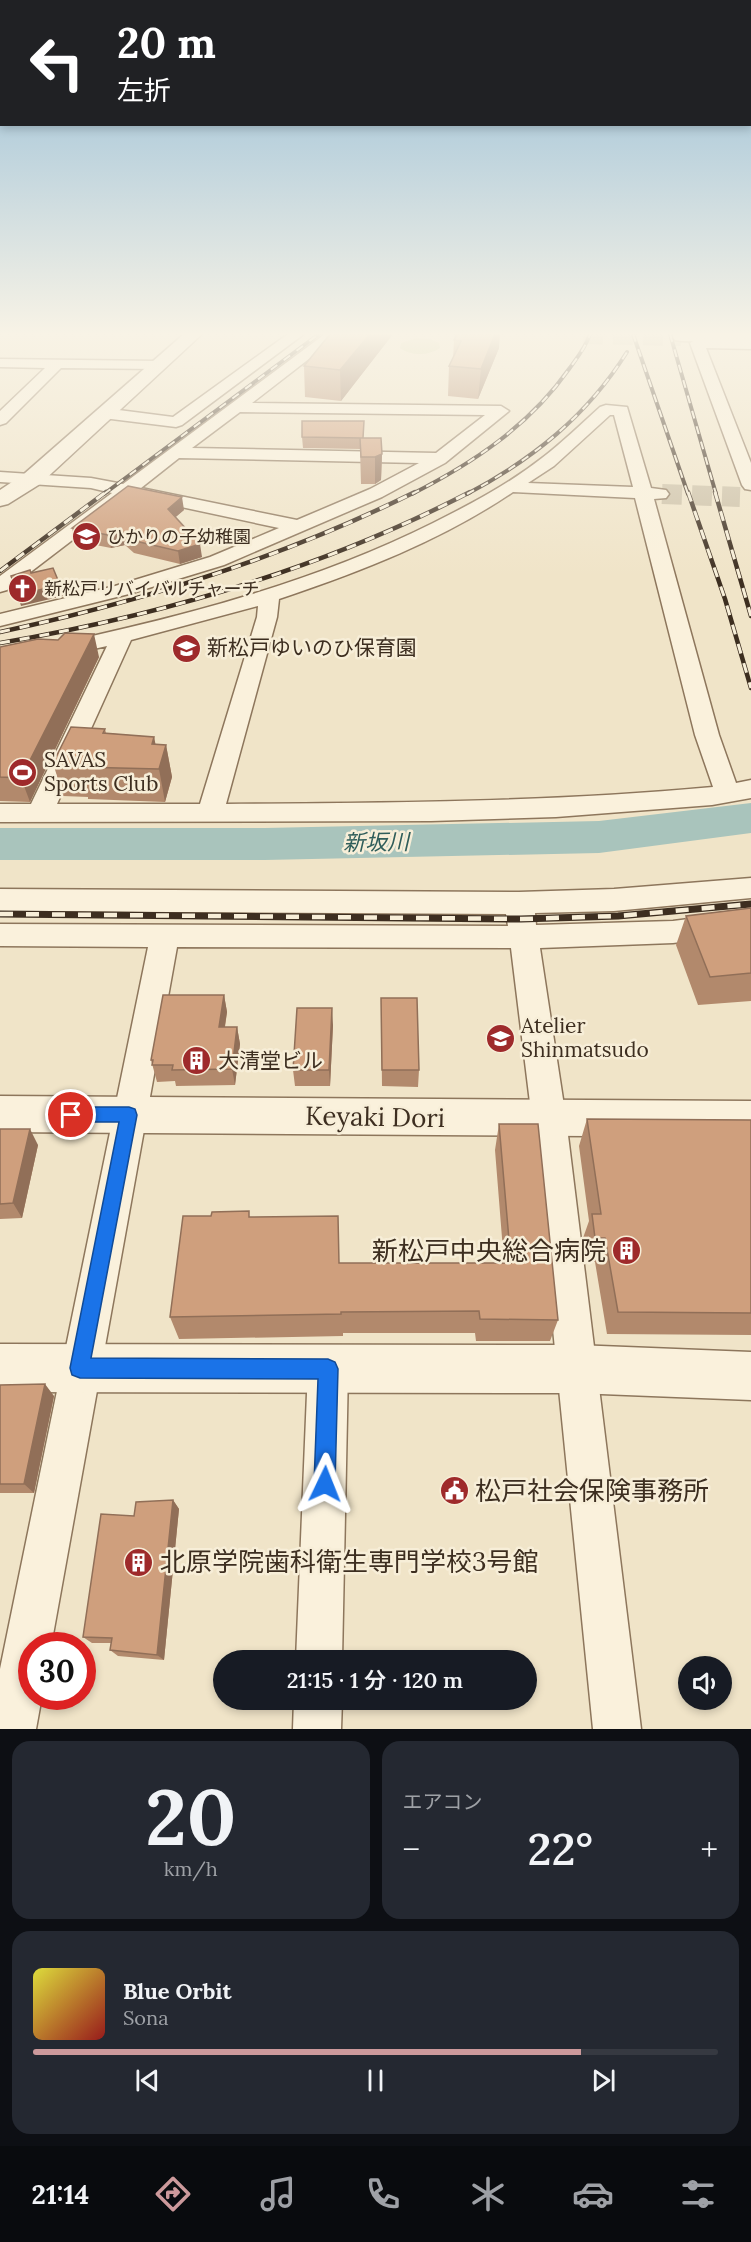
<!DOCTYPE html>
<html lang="ja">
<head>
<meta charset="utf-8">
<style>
  :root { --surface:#171b24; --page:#242831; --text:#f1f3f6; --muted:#9ea1a6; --line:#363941; --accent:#cc999b }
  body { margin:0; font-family:Lora,"Noto Sans JP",serif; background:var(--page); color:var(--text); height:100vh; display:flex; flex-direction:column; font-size:22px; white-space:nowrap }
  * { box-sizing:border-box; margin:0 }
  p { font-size:20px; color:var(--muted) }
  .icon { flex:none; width:33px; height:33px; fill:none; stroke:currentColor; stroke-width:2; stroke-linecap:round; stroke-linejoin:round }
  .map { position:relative; height:1729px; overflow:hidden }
  .drawer { display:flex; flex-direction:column; gap:12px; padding:12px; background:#0d0f14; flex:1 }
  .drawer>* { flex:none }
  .hud { position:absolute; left:0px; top:0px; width:752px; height:126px; box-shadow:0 3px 9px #0003; background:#202124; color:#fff; overflow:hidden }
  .fabs { position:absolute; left:678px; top:1656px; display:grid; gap:12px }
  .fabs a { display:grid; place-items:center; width:54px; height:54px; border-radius:50%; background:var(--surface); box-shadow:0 3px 9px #0003; font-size:30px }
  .speed { position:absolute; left:18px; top:1632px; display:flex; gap:12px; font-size:30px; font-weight:700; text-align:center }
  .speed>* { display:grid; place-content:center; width:78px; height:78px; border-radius:50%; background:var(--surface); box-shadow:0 3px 9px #0003; line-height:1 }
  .speed .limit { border:9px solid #d22; background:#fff; color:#111 }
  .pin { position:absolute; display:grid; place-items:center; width:51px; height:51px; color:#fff; margin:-26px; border:3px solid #fff; border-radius:50%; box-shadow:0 2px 6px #0007 }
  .me { position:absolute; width:66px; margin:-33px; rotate:2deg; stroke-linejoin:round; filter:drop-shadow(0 0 4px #0008) }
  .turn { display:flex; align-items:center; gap:21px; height:126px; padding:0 18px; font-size:27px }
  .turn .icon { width:78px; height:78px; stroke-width:2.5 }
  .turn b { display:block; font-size:42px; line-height:51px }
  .big { font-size:45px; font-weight:600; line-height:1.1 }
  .drawer .card { flex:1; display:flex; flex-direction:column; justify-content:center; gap:9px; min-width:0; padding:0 21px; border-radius:18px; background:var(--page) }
  .drawer .dial { align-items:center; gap:0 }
  .dial b { font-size:78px; line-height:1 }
  .song { display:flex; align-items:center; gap:18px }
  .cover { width:72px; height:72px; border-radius:9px; background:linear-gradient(135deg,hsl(60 70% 55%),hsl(0 70% 35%)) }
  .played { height:6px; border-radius:3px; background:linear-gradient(90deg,var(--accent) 80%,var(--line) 80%) }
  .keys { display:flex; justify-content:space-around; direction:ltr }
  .heat { display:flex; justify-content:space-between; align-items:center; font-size:33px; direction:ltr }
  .drawer .tiles { flex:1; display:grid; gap:12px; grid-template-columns:1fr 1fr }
  .card:last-child { grid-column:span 2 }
  .trip { position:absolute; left:213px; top:1650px; width:324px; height:60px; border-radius:30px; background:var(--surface); box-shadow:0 3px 9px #0003; font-weight:600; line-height:60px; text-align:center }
  .tabs { display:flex; height:96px; justify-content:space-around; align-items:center; background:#090b0e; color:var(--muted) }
  .tabs .icon { width:42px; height:42px }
  .tabs .selected { color:var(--accent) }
  .tabs b { font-size:27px; color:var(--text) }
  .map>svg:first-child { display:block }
  .green { fill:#c9cf9b }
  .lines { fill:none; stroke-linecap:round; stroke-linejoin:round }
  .river { fill:#a9c4bc; fill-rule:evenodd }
  .minor-tunnel { stroke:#ccc0a6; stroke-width:20; stroke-dasharray:20 10; stroke-linecap:butt }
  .tertiary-tunnel { stroke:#ccc0a6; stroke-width:20; stroke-dasharray:20 10; stroke-linecap:butt }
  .minor-casing { stroke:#8d765c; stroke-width:3 }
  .tertiary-casing { stroke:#8d765c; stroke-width:3 }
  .minor { fill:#faf1dc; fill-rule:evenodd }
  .tertiary { fill:#faf1dc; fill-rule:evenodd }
  .rail-far2-casing { stroke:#3d2e20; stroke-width:4 }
  .rail-far1-casing { stroke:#3d2e20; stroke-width:4.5 }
  .rail-casing { stroke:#3d2e20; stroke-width:7 }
  .rail-far2 { stroke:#f7eed8; stroke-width:2; stroke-dasharray:8; stroke-linecap:butt }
  .rail-far1 { stroke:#f7eed8; stroke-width:3; stroke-dasharray:10; stroke-linecap:butt }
  .rail { stroke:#f7eed8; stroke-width:4.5; stroke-dasharray:13; stroke-linecap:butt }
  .wall { fill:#b2896c }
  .shaded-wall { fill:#916f58 }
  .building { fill:#cf9f7d; stroke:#916f58; stroke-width:1.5 }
  .route { fill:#1a73e8; stroke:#114b97; stroke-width:1.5 }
  .labels { text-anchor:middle; stroke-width:5; stroke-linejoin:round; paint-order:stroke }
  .far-poi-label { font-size:18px; fill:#3d2e20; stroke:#f7eed8; text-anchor:start }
  .poi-label { font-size:21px; fill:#3d2e20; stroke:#f7eed8; text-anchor:start }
  .water-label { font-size:22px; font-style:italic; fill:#2f5d5a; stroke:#f7eed8 }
  .near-street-label { font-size:26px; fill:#3d2e20; stroke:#f7eed8 }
  .near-poi-label { font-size:26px; fill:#3d2e20; stroke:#f7eed8; text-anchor:start }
</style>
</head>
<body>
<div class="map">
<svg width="751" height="1729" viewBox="0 0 751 1729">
  <rect width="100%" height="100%" fill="#f0e4c8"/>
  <path class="green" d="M417,338L430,339L439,343L440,348C428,356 411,356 400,348L401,343Z"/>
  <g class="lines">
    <path class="river" d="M751,803V833L599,853L265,860H0V828H265L599,821Z"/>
    <path class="minor-tunnel" d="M662,494L740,497"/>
    <path class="tertiary-tunnel" d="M583,334L681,336"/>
    <defs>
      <path id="minor" d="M288,334H304L182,425L176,427L103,418L95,413L103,408L173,417Z
        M325,334H341L252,403L501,406L509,411L445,463L382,497L224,565L129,594L0,626V614L115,586L210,557L279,528L130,496L7,590L0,592V576L112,493L91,488L0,482V472L91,478L123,484ZM240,412L485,415L436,453L192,448ZM179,458L419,463L370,489L297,520L141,488Z
        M697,339L751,341V349L706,348L751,463V490L745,489L742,485L690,343Z
        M0,359L159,361L166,365L159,369L61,368L6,423L0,425V411L45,368L0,367Z
        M606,405L627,407L651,488L666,490L669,494L666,498L654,499L719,735L736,783L751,780V798L712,805L556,817L431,821L0,822V804H31L107,646L0,670V656C148,625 297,591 433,523C471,504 509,484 542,458C563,442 581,424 600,407ZM610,415H614L633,487L528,483L554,466ZM513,492L635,498L695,735L713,787C551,802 389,803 226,804L277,617L279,599C360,572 442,540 513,492ZM258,606L257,617L200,804H57L131,640Z
        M751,878V898L614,911L535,913L536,925L673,921L751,911V933L673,943L540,948L566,1119L641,1729H593L532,1119L511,948L177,947L51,1646H32V1696H42L36,1729H0V1669L148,947L0,946V924L508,926L506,914L0,911V889L519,892L614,889Z
        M328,1349L342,1355L348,1369L342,1660H296L308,1369L314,1355Z
        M294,1700H342L341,1729H293Z"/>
      <path id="tertiary" d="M184,334H202L40,484L8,504L0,506V490L24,474Z
        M674,334H751V343L681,341L675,340L672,336Z
        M0,1096L751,1101V1137L0,1132Z
        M0,1344L576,1345L751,1352V1400L576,1393L0,1392Z"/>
    </defs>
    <use href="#minor" class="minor-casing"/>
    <use href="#tertiary" class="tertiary-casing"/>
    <use href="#minor" class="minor"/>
    <use href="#tertiary" class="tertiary"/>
    <defs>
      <path id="rail-far2" d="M633,334L688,494
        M670,334L716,494
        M104,494L319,334
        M412,494C473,463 529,426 569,369C577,358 586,347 590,334
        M467,494C533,459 587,416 627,352"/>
      <path id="rail-far1" d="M688,492L725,599L751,688
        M715,492L751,616
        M0,571L106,492
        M0,632C144,601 282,558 415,492
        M0,643C163,615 322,569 470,492"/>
      <path id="rail" d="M0,914L521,919L618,916L751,904"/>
    </defs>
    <use href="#rail-far2" class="rail-far2-casing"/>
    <use href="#rail-far1" class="rail-far1-casing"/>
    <use href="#rail" class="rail-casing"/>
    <use href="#rail-far2" class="rail-far2"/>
    <use href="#rail-far1" class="rail-far1"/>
    <use href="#rail" class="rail"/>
  </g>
  <path class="wall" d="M393,334L341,401L305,397L304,366Z
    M457,334L499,348L478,399L448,396L449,366L453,359L454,340Z
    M302,437L364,438L382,454L381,480L375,484H361L360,449L303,448Z
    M184,510L175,517L202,557L180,564L134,553L125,545L111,548L75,541L72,528Z
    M0,647L99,657L30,802L0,801Z
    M105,729L106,733L154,737L155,744L166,745L172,777L165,802L88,799V797L63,796L53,763Z
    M751,908V1001L698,1005L676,945L686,916Z
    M224,995L227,1012L225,1027H237L240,1044L235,1085L176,1086L175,1081L157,1082L151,1060Z
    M381,998L419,1070L418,1087L382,1086Z
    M333,1025L330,1086H295L293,1070Z
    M587,1119L751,1120V1335L607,1334L595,1262H586L583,1238L589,1221L579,1146Z
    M499,1124L558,1320L550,1341H476L475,1333H343V1336L179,1339L170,1317L250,1217L340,1263H504L495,1150Z
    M0,1129L38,1145L22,1218L0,1219Z
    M0,1385L54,1396L34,1493H0Z
    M173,1500L179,1509L164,1660L118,1656L110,1650L111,1643H92L83,1637L134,1516Z"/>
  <path class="shaded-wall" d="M370,334H393L341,401L340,370Z
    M495,334H500L499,348L478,399L481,369Z
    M382,454L381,480L375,484V457Z
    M182,497L184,510L170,522L168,509Z
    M123,532L125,545L111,548L108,535Z
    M200,544L202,557L180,564L178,551Z
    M60,585L63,596L21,606L18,595Z
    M94,634L99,657L30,802L21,778Z
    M154,737L160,765L166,745L172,777L165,802L159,769L152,744Z
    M224,995L227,1012L222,1044L219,1027Z
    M332,1008L333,1025L330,1086L329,1070Z
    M237,1027L240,1044L235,1085L232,1069Z
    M30,1129L38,1145L22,1218L13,1203Z
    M45,1384L54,1396L34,1493L24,1484Z
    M173,1500L179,1509L164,1660L157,1655Z"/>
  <path class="building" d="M330,334H370L340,370L304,366Z
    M457,334H495L481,369L449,366L461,341L454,340Z
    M302,421H364L363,438L302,437Z
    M360,438H381L382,454L375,457H361Z
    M128,486L182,497L168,509L200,544L178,551L131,540L123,532L108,535L72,528Z
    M53,568L60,585L18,595L11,576L30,570L31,573Z
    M65,633L94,634L21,778L0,777V647L38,639L58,640Z
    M71,727L105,729L103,733L154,737L152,744L166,745L159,769L79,767L80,764L53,763Z
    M751,908V973L710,977L686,916Z
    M163,995H224L219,1027H237L232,1069L172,1070L173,1065H152L153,1060H151Z
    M381,998H417L419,1070H382Z
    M297,1008H332L329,1070H293Z
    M587,1119L751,1120V1313L618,1312L605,1238H595L592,1214H601Z
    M499,1124H538L558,1320L480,1319L479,1311L341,1312V1314L170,1317L183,1216H211L212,1212L249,1211V1217L338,1216L339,1263H511Z
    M0,1129H30L13,1203L0,1204Z
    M45,1384L24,1484H0V1385Z
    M173,1500L157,1655L110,1650L112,1638L83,1637L101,1514L134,1516L136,1502Z"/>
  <linearGradient id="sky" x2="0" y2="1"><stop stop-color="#8fbad6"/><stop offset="0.58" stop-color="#f8f3e6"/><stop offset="1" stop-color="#f8f3e6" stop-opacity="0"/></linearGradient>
  <rect width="751" height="576" fill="url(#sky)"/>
  <path class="route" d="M71,1107H129L135,1109L137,1115L91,1358L328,1359L335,1362L338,1369L335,1484L332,1491L325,1494L317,1491L314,1484L318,1379L80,1378L72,1375L70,1368L119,1122H71L65,1120L63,1115L65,1109Z"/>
  <defs>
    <symbol id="school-disc" viewBox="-11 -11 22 22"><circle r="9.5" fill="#9e2a2b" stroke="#f7eed8"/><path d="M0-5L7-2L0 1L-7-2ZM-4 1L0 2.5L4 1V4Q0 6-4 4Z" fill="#fff"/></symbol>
    <symbol id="church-disc" viewBox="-11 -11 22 22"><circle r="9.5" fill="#9e2a2b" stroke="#f7eed8"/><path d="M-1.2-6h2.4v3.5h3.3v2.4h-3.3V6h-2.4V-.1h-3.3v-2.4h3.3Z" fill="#fff"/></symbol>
    <symbol id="stadium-disc" viewBox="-11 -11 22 22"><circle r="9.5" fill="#9e2a2b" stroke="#f7eed8"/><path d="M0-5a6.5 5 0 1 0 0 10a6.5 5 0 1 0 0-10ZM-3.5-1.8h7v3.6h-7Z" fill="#fff"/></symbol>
    <symbol id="university-disc" viewBox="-11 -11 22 22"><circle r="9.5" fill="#9e2a2b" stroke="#f7eed8"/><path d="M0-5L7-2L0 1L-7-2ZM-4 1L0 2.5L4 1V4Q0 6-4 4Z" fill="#fff"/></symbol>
    <symbol id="building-disc" viewBox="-11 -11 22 22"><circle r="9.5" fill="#9e2a2b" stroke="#f7eed8"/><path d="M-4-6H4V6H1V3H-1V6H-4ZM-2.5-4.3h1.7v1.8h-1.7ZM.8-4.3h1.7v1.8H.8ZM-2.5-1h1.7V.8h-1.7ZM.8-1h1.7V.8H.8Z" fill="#fff"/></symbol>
    <symbol id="civic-disc" viewBox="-11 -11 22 22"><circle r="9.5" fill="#9e2a2b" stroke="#f7eed8"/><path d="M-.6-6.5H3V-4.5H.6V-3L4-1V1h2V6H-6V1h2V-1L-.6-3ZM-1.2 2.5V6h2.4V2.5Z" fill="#fff"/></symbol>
  </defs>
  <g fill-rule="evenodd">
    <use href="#school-disc" x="70" y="520" width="33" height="33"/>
    <use href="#church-disc" x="6" y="572" width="33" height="33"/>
    <use href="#school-disc" x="170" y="632" width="33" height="33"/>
    <use href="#stadium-disc" x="6" y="756" width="33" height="33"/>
    <use href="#university-disc" x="484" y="1022" width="33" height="33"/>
    <use href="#building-disc" x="180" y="1044" width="33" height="33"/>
    <use href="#building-disc" x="610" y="1234" width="33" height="33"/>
    <use href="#civic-disc" x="438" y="1474" width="33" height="33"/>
    <use href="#building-disc" x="122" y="1546" width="33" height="33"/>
  </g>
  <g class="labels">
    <g class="far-poi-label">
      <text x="107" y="543">ひかりの子幼稚園</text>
      <text x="44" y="595">新松戸リバイバルチャーチ</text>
    </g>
    <g class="poi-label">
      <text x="207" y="655">新松戸ゆいのひ保育園</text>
      <text x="44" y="767">SAVAS<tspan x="44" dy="24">Sports Club</tspan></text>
      <text x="521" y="1033">Atelier<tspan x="521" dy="24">Shinmatsudo</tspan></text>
      <text x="218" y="1068">大清堂ビル</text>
    </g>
    <g class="water-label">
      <text transform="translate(376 842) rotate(-1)" y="8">新坂川</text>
    </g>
    <g class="near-street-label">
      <text transform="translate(375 1117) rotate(1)" y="9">Keyaki Dori</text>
    </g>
    <g class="near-poi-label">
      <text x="606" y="1260" text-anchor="end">新松戸中央総合病院</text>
      <text x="475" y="1500">松戸社会保険事務所</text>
      <text x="160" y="1571">北原学院歯科衛生専門学校3号館</text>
    </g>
  </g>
</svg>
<div class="fabs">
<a><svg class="icon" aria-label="sound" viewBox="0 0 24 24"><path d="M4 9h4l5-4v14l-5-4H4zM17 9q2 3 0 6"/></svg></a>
</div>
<div class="speed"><div class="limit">30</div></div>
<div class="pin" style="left:71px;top:1115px;background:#d93025"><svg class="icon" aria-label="arrive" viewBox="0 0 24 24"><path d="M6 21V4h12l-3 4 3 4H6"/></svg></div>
<svg class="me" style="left:325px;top:1484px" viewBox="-20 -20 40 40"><path d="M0-17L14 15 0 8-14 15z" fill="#1a73e8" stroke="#fff" stroke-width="4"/></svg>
<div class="trip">21:15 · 1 分 · 120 m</div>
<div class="hud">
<div class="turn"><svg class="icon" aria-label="left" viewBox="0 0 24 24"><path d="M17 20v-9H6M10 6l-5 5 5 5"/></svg><div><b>20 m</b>左折</div></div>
</div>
</div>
<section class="drawer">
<div class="tiles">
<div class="card dial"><b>20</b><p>km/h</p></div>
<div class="card"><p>エアコン</p>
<div class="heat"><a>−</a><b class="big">22°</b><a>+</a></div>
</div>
<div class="card">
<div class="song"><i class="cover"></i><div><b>Blue Orbit</b><p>Sona</p></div></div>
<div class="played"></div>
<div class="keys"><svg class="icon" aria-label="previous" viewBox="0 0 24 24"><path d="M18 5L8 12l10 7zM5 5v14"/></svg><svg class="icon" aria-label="pause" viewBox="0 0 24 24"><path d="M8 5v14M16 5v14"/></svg><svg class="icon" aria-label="next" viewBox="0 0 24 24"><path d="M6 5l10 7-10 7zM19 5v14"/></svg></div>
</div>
</div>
</section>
<nav class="tabs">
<b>21:14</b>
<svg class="icon selected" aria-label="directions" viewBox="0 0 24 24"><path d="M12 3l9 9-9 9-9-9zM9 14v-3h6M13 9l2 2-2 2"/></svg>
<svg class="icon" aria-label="music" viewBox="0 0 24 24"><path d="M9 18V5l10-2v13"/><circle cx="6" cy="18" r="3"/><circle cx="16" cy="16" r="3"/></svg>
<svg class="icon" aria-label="phone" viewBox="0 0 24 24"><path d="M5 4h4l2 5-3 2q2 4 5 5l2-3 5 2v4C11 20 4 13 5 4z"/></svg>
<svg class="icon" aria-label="climate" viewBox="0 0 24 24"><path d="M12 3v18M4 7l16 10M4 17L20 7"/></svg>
<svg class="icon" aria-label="car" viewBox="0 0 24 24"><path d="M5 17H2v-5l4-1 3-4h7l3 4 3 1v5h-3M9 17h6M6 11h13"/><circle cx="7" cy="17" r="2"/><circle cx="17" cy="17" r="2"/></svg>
<svg class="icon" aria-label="filters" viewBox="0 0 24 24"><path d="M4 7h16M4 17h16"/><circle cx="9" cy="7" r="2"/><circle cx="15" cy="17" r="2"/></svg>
</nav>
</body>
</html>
